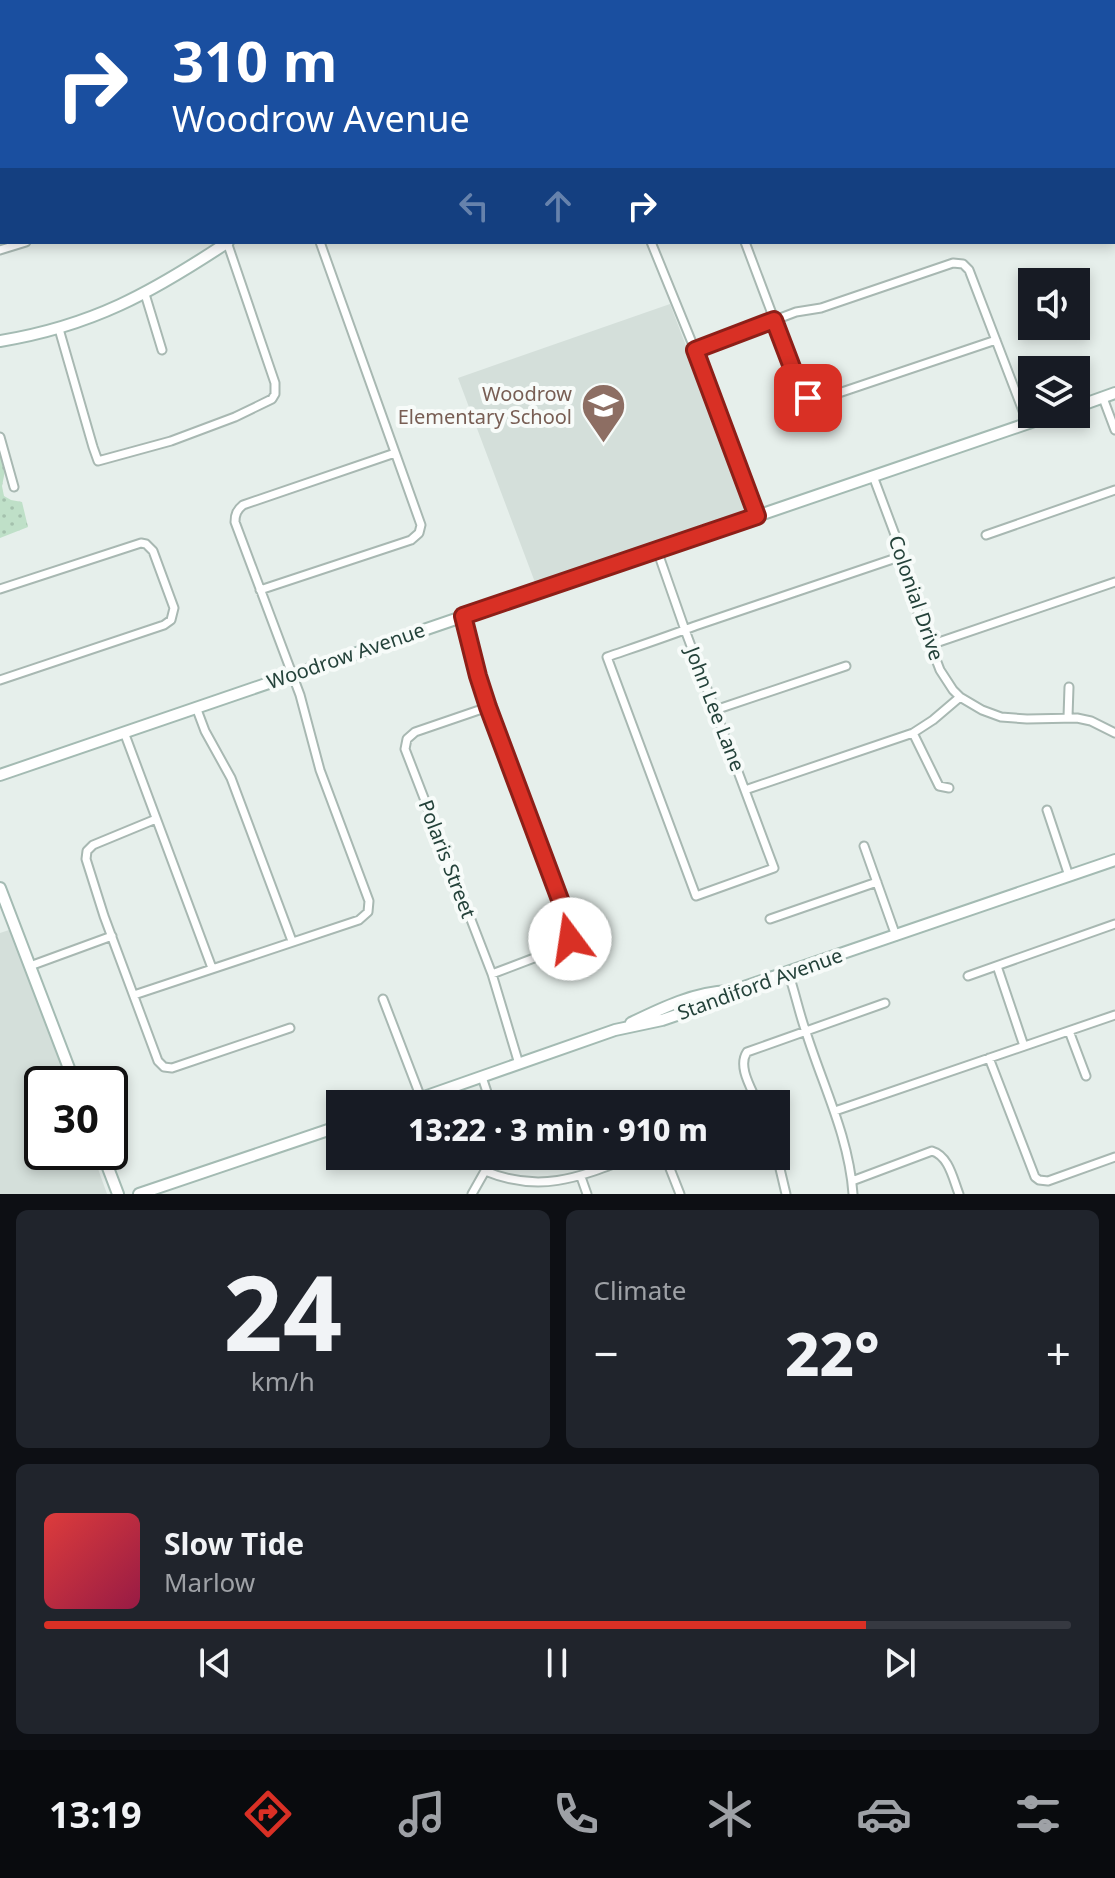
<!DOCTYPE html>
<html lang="en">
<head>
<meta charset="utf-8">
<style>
  :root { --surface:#171b24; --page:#20242c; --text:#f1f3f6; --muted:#9ea1a6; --line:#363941; --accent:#d93025 }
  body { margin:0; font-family:"Noto Sans",sans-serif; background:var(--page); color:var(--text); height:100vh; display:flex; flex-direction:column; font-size:30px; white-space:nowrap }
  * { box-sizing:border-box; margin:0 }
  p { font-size:26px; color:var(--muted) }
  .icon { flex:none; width:44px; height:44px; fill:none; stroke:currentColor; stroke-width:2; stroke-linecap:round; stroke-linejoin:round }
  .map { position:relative; height:1194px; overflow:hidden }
  .sheet { display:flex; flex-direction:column; gap:16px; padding:16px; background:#0d0f14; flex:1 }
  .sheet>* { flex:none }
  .banner { position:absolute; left:0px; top:0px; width:1116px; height:244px; box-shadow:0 4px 12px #0003; background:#1a4fa0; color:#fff; overflow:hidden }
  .fabs { position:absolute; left:1018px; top:268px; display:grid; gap:16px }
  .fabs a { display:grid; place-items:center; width:72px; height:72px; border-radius:0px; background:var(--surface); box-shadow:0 4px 12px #0003; font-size:40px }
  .speed { position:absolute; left:24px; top:1066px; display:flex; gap:16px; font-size:40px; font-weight:700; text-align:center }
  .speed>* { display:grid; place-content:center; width:104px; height:104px; border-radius:50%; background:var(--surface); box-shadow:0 4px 12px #0003; line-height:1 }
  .speed .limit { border:4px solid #111; border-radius:12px; background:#fff; color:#111 }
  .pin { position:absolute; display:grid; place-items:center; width:68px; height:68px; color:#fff; margin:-34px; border-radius:16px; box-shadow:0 4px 12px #0006 }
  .me { position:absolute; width:88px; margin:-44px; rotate:346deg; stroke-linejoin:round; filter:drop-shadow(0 0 6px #0008) }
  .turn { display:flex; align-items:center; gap:28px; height:168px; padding:0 40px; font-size:36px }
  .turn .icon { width:104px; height:104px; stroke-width:2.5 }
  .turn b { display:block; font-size:56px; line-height:68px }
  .lanes { display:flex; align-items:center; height:76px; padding:0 40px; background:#0003; justify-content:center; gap:40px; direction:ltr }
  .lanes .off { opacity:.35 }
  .big { font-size:60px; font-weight:800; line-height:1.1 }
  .sheet .card { flex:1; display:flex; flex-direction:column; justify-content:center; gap:12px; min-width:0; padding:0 28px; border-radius:12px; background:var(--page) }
  .sheet .dial { align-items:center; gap:0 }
  .dial b { font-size:104px; line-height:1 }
  .song { display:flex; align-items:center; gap:24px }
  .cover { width:96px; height:96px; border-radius:12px; background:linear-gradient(135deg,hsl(0 70% 55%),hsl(340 70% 35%)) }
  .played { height:8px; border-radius:4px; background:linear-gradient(90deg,var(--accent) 80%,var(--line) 80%) }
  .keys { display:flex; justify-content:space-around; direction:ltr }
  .heat { display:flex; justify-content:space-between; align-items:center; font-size:44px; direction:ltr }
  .sheet .tiles { flex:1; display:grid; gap:16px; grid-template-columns:1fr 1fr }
  .card:last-child { grid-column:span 2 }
  .trip { position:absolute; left:326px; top:1090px; width:464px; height:80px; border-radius:0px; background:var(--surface); box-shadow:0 4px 12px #0003; font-weight:800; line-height:80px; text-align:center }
  .dock { display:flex; height:128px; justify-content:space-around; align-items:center; background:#090b0e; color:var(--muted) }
  .dock .icon { width:56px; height:56px }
  .dock .current { color:var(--accent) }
  .dock b { font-size:36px; color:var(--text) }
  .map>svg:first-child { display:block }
  .built { fill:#d4dfda }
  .park { fill:url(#park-dots) }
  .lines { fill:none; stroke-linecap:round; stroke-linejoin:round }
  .street-casing { stroke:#a8b8b2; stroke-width:11 }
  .secondary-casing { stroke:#a4bbb3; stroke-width:14 }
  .street { stroke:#fff; stroke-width:7 }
  .secondary { stroke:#fff; stroke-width:10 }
  .route-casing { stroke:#8d1f18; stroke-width:20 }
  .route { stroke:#d93025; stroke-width:14 }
  .labels { text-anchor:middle; stroke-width:8; stroke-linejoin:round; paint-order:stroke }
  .education-label { font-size:20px; fill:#785e54; stroke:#f7fbf9; text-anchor:end }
  .street-label { font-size:20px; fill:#24423a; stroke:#f7fbf9 }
</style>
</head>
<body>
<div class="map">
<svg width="1115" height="1194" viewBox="0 0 1115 1194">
  <defs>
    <pattern id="park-dots" width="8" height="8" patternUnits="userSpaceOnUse" patternTransform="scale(2)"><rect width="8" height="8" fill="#bfe0c8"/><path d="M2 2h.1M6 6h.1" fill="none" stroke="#a4c1ad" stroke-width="1.8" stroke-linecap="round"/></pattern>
  </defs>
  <rect width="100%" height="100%" fill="#e6efeb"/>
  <path class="built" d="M670,304L749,511L536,585L458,378Z
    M12,929L68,1084H42V1152H92L107,1194H0V933Z"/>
  <path class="park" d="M387,0H752L753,2H387Z
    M0,452L5,471L2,486L4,496L11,500L22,502L28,527L0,538Z"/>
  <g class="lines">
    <defs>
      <path id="street" d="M228,0L229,2
        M983,0V2
        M143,2L150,0
        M1114,21H1115
        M0,59L2,58
        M1114,113H1115
        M0,154L2,153
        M651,242L695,350L757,516
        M745,242L801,391L808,398L818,400L996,340
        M0,250L26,242
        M145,294L162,350
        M59,329L93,447L98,461L171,441L235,417L272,399L275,394V383L227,242
        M695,350L796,312L821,308L953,263L963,264L969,270L1028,424
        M1103,398L1115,430
        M0,437L14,487
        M873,476L900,548L911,594L940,670L953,690L960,697L982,710L1001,717L1027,719L1077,718L1091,721L1115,733
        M986,535L1115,490
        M657,550L685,630L774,868L696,896L607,657C636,647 666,637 695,626L902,556
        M0,589L141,543L146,544L153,551L174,608L171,620L164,625L0,680
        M260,590L411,540L419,533L421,525L320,242
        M463,616L478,676L571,929L570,939L563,947L492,974
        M930,645L1115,582
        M196,707L205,731L231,778L292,941
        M488,707L415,732L407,739L405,749L492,974L519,1064
        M715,710L846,666
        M1068,717L1069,687
        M124,732L212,968
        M913,733L939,786L949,788
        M745,790L913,733L933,720L960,697
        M1047,810L1069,876
        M156,819L93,845L87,851L86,859L104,916L158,1061L164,1067L172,1068L290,1028
        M864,846L896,936
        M770,919L877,882
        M30,966L112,936
        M997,966L1024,1046
        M788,972C795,992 799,1013 806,1032C823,1086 849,1137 853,1194
        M968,976L1115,924
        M134,995L359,920L368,912L369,901L320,770L300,695L235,522C235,514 237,510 243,505L395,453
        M383,999L421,1098
        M1069,1031L1086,1076
        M989,1058L1035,1177L1039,1180L1048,1181L1115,1157
        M482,1077L491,1104
        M758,1104C752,1089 737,1067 747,1052L885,1003
        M835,1111L1115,1015
        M776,1152L786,1194
        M665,1156L680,1194
        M485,1171C541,1194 580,1177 634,1156
        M581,1177L587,1194
        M852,1181L932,1151C949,1156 953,1179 959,1194
        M472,1194L485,1171L491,1156"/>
      <path id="secondary" d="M378,0V2
        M893,2L898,0
        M0,341C92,326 151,293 228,242
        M1076,407L1115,393
        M0,775L1055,414
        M0,888L75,1084
        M631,1023C662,1008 695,992 729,991
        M404,1104L615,1030L662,1020L715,1002L732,991L1115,860
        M102,1152L118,1194
        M139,1194L340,1126"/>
    </defs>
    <use href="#street" class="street-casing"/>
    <use href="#secondary" class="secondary-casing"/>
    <use href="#street" class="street"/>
    <use href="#secondary" class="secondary"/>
  </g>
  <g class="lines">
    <defs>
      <path id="route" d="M570,939L571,929L488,707L478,676L463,616L757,516L695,350L774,320L801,391L808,398"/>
    </defs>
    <use href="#route" class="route-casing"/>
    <use href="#route" class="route"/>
  </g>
  <defs>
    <symbol id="school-pin" viewBox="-11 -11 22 30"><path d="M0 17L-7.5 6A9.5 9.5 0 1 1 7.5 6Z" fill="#8d6e63" stroke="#f7fbf9"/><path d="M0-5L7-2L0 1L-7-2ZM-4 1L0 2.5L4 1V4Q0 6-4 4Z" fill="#fff"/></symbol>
  </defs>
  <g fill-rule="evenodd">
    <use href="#school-pin" x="578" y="380" width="51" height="69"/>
  </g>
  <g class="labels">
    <g class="education-label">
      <text x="572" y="401">Woodrow<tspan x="572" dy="23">Elementary School</tspan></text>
    </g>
    <g class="street-label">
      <text transform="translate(916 598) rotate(71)" y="7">Colonial Drive</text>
      <text transform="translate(346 656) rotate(-19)" y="7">Woodrow Avenue</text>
      <text transform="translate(715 709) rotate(69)" y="7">John Lee Lane</text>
      <text transform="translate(447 859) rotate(69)" y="7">Polaris Street</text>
      <text transform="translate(760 984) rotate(-20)" y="7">Standiford Avenue</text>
    </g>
  </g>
</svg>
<div class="fabs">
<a><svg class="icon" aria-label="sound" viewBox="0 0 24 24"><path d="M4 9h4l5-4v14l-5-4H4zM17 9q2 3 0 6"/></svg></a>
<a><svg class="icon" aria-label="layers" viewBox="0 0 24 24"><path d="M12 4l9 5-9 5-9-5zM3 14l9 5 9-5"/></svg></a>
</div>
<div class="speed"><div class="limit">30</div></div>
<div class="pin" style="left:808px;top:398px;background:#d93025"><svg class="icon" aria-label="arrive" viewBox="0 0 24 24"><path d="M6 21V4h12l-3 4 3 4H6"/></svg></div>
<svg class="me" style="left:570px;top:939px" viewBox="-20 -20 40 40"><circle r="19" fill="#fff"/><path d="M0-13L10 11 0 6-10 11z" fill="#d93025"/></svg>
<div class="trip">13:22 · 3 min · 910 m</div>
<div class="banner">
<div class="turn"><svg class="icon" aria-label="right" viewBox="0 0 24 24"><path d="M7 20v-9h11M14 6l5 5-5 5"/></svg><div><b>310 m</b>Woodrow Avenue</div></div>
<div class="lanes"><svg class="icon off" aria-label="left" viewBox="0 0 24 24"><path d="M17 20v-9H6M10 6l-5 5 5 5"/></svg><svg class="icon off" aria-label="ahead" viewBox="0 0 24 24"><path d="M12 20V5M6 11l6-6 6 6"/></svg><svg class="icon" aria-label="right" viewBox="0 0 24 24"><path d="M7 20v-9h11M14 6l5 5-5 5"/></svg></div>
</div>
</div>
<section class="sheet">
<div class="tiles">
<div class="card dial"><b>24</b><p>km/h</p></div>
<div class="card"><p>Climate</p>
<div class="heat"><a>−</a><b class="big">22°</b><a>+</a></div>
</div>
<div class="card">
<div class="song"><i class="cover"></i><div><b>Slow Tide</b><p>Marlow</p></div></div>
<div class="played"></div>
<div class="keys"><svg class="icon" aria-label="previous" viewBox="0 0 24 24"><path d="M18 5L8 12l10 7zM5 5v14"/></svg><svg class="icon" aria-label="pause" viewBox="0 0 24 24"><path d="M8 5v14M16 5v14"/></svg><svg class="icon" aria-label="next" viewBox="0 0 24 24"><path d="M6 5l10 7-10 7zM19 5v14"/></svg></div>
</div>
</div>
</section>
<nav class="dock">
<b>13:19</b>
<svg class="icon current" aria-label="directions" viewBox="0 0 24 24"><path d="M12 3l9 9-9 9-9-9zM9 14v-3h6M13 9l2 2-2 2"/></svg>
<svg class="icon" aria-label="music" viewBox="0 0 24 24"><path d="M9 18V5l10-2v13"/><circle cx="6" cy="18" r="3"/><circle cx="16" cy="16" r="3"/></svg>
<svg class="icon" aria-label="phone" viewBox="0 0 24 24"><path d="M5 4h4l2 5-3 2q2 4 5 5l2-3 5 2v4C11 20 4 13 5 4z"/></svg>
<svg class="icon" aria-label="climate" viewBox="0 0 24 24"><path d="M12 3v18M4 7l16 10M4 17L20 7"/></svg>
<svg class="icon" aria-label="car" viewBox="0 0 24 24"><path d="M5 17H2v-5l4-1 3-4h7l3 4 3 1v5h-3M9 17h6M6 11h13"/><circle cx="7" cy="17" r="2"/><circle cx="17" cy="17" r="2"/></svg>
<svg class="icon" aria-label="filters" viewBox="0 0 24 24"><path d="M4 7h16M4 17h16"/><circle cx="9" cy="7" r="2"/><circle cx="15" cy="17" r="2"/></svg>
</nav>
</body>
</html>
